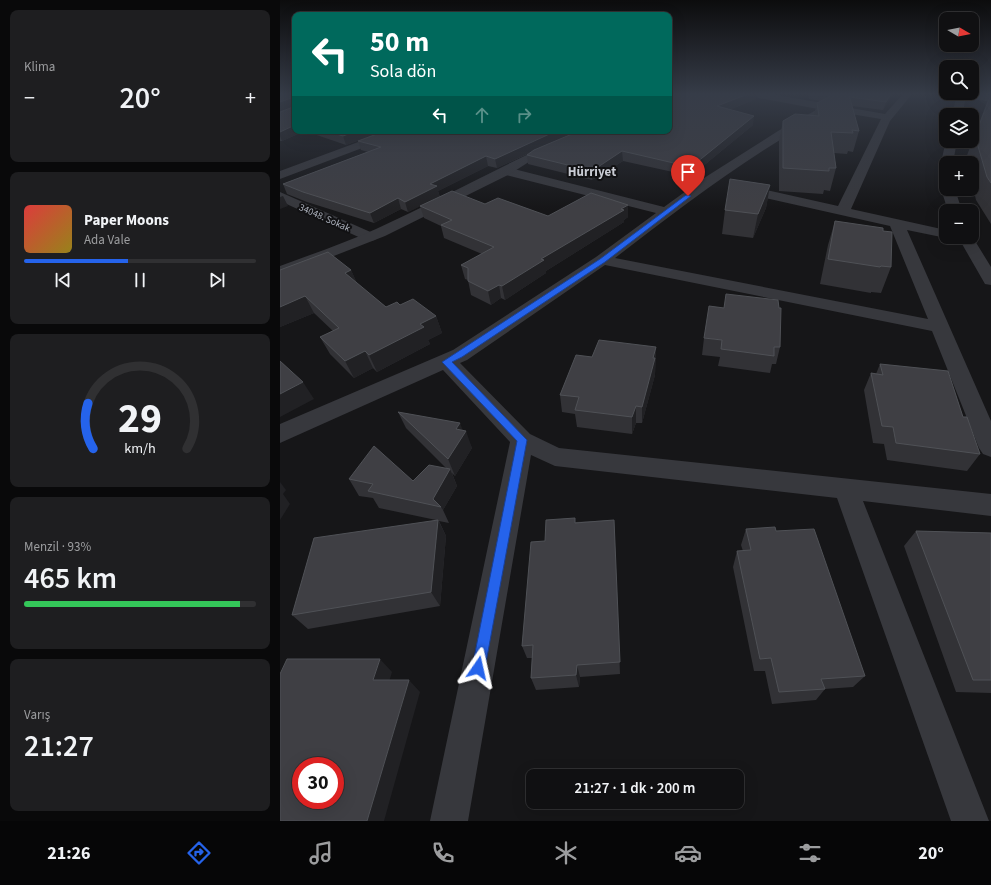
<!DOCTYPE html>
<html lang="tr">
<head>
<meta charset="utf-8">
<style>
  :root { --surface:#101012; --page:#1e1e20; --text:#f1f3f6; --muted:#9c9d9f; --line:#303032; --accent:#2563eb }
  body { margin:0; font-family:"Source Sans 3",sans-serif; background:var(--page); color:var(--text); height:100vh; display:flex; flex-direction:column; font-size:15px; white-space:nowrap }
  * { box-sizing:border-box; margin:0 }
  p { font-size:13px; color:var(--muted) }
  .icon { flex:none; width:22px; height:22px; fill:none; stroke:currentColor; stroke-width:2; stroke-linecap:round; stroke-linejoin:round }
  .map { position:relative; flex:1; overflow:hidden }
  .drawer { display:flex; flex-direction:column; gap:10px; padding:10px; background:#09090a; width:280px }
  .drawer>* { flex:none }
  .hud { position:absolute; left:12px; top:12px; width:380px; height:122px; border-radius:8px; box-shadow:0 4px 16px #0002,0 0 0 1px var(--line); background:#00695c; color:#fff; overflow:hidden }
  .needle { width:26px; rotate:100deg }
  .controls { position:absolute; left:659px; top:12px; display:grid; gap:8px }
  .controls a { display:grid; place-items:center; width:40px; height:40px; border-radius:8px; background:var(--surface); box-shadow:0 4px 16px #0002,0 0 0 1px var(--line); font-size:20px }
  .speed { position:absolute; left:12px; top:757px; display:flex; gap:8px; font-size:20px; font-weight:700; text-align:center }
  .speed>* { display:grid; place-content:center; width:52px; height:52px; border-radius:50%; background:var(--surface); box-shadow:0 4px 16px #0002,0 0 0 1px var(--line); line-height:1 }
  .speed .limit { border:6px solid #d22; background:#fff; color:#111 }
  .pin { position:absolute; display:grid; place-items:center; width:34px; height:34px; color:#fff; margin:-41px -17px; border-radius:50% 50% 50% 0; rotate:-45deg; box-shadow:0 0 4px #0007 }
  .pin .icon { rotate:45deg }
  .me { position:absolute; width:44px; margin:-22px; rotate:11deg; stroke-linejoin:round; filter:drop-shadow(0 0 3px #0008) }
  .turn { display:flex; align-items:center; gap:14px; height:84px; padding:0 12px; font-size:18px }
  .turn .icon { width:52px; height:52px; stroke-width:2.5 }
  .turn b { display:block; font-size:28px; line-height:34px }
  .lanes { display:flex; align-items:center; height:38px; padding:0 12px; background:#0003; justify-content:center; gap:20px; direction:ltr }
  .lanes .off { opacity:.35 }
  .big { font-size:30px; font-weight:600; line-height:1.1 }
  .drawer .card { flex:1; display:flex; flex-direction:column; justify-content:center; gap:6px; min-width:0; padding:0 14px; border-radius:8px; background:var(--page) }
  .drawer .dial { align-items:center; gap:0 }
  .dial svg { height:104px; overflow:visible; fill:none; stroke:var(--line); stroke-width:7; stroke-linecap:round; text-anchor:middle }
  .dial text { fill:var(--text); stroke:none }
  .song { display:flex; align-items:center; gap:12px }
  .cover { width:48px; height:48px; border-radius:6px; background:linear-gradient(135deg,hsl(0 70% 55%),hsl(50 70% 35%)) }
  .played { height:4px; border-radius:2px; background:linear-gradient(90deg,var(--accent) 45%,var(--line) 45%) }
  .keys { display:flex; justify-content:space-around; direction:ltr }
  .heat { display:flex; justify-content:space-between; align-items:center; font-size:22px; direction:ltr }
  .charge { height:6px; border-radius:3px; background:linear-gradient(90deg,#34c759 93%,var(--line) 0) }
  .trip { position:absolute; left:246px; top:769px; width:218px; height:40px; border-radius:8px; background:var(--surface); box-shadow:0 4px 16px #0002,0 0 0 1px var(--line); font-weight:600; line-height:40px; text-align:center }
  .tabs { display:flex; height:64px; justify-content:space-around; align-items:center; background:#060607; color:var(--muted) }
  .tabs .icon { width:28px; height:28px }
  .tabs .selected { color:var(--accent) }
  .tabs b { font-size:18px; color:var(--text) }
  main { display:flex; flex:1; min-height:0 }
  .map>svg:first-child { display:block }
  .lines { fill:none; stroke-linecap:round; stroke-linejoin:round }
  .minor { fill:#37383d; fill-rule:evenodd }
  .tertiary { fill:#37383d; fill-rule:evenodd }
  .wall { fill:#323236 }
  .shaded-wall { fill:#212124 }
  .building { fill:#3f3f44; stroke:#4f5156; fill-rule:evenodd }
  .route { fill:#2563eb; stroke:#184099 }
  .labels { text-anchor:middle; stroke-width:4; stroke-linejoin:round; paint-order:stroke }
  .far-street-label { font-size:10px; fill:#a8adb8; stroke:#111113 }
  .far-district-label { font-size:13px; font-weight:bold; fill:#c9ccd4; stroke:#111113 }
</style>
</head>
<body>
<main>
<section class="drawer">
<div class="card"><p>Klima</p>
<div class="heat"><a>−</a><b class="big">20°</b><a>+</a></div>
</div>
<div class="card">
<div class="song"><i class="cover"></i><div><b>Paper Moons</b><p>Ada Vale</p></div></div>
<div class="played"></div>
<div class="keys"><svg class="icon" aria-label="previous" viewBox="0 0 24 24"><path d="M18 5L8 12l10 7zM5 5v14"/></svg><svg class="icon" aria-label="pause" viewBox="0 0 24 24"><path d="M8 5v14M16 5v14"/></svg><svg class="icon" aria-label="next" viewBox="0 0 24 24"><path d="M6 5l10 7-10 7zM19 5v14"/></svg></div>
</div>
<div class="card dial"><svg viewBox="0 0 100 80">
<path d="M14 69A42 42 0 1 1 86 69"/>
<path d="M14 69A42 42 0 0 1 10 34" stroke="#2563eb"/>
<text x="50" y="56" font-size="32" font-weight="700">29</text>
<text x="50" y="72" font-size="11">km/h</text>
</svg></div>
<div class="card"><p>Menzil · 93%</p><b class="big">465 km</b><div class="charge"></div></div>
<div class="card"><p>Varış</p><b class="big">21:27</b></div>
</section>
<div class="map">
<svg width="711" height="821" viewBox="0 0 711 821">
  <rect width="100%" height="100%" fill="#161618"/>
  <g class="lines">
    <path class="minor" d="M470,94H491L605,114L623,94H632L610,121L571,209L666,230V237H671L666,238L627,230L711,421V457L703,454L699,448L652,331L325,265L187,360L180,363L250,434L279,448L711,494V516L583,501L709,821H671L557,498L275,466L251,455L188,821H150L230,442L163,370L0,443V424L173,350L316,257L376,213L222,174L220,171L222,168L226,167L384,207L424,178L498,131L538,109L474,97ZM547,110L601,119L558,206L459,184L454,185L453,188L454,191L459,192L610,226L648,319L335,258C402,207 468,155 544,115Z
      M677,94H702L711,96V102L686,97L682,115H672Z
      M108,131H123L122,133L0,179V171Z
      M666,140L677,141L673,163H666V166L661,163Z
      M663,186H666V189H675L682,211H668L661,189Z
      M0,192L95,234L97,237L95,240L90,241L85,240L0,201Z
      M692,236L711,267V285L705,284L678,237Z"/>
    <path class="tertiary" d="M299,131H313L312,133L255,158L230,174L105,236L0,277V266C32,254 65,243 96,229C165,197 230,161 299,131Z"/>
  </g>
  <path class="wall" d="M15,94V131H104L66,145L25,131L2,141H0V112Z
    M391,94H477L476,99L449,110L473,125L411,176L343,161L312,180L248,164L247,155L252,152L217,168L208,166L158,191L160,197L205,204L268,216L348,217L344,220V222L266,271V273L225,300L221,298L211,305L191,295L188,280L185,279L181,265L202,254L164,238L161,226L144,218L140,206L128,212L121,209L94,223L27,202L7,194L3,184L88,152L81,150L78,141L105,131H296L263,146Z
    M528,94H613L603,110L572,106L579,131L573,152L568,151L567,154L554,153L556,168L550,191L544,190L543,194L499,191V141L503,121L534,115L537,103L541,101L529,99Z
    M710,94H711V224L696,200L692,183V163H687L686,158Z
    M490,185L486,208L473,238L442,234L445,210Z
    M555,221L603,231L611,267L601,293L591,292V293L540,284L548,245Z
    M0,270H71L77,284L106,307L156,316L162,333L148,340L150,344L97,372L93,368L74,378L50,354L40,337L53,331L34,313L0,327Z
    M424,338L500,347L496,364H492L490,373L438,366L440,357L422,355Z
    M376,347L375,375L362,423H356L352,434L297,427L295,414L282,412L280,395L312,357Z
    M600,364L683,417L700,454L687,471L607,460L604,444L593,443L584,390L591,373L596,374Z
    M118,412L183,430L192,448L175,476L172,473L177,486L163,510L169,523L159,521L166,536L160,606L28,629L12,615L156,520L99,508L93,498L79,496L69,479L133,481L167,469L126,428Z
    M334,520L340,674L300,677L299,687L256,690L251,678L252,658H247L242,646L265,541L296,522Z
    M466,529L496,531L585,676L573,687L545,689L536,700L492,704L485,671H474L453,567L457,551H463L461,545Z
    M636,531L711,533V693L676,692L624,546Z"/>
  <path class="shaded-wall" d="M468,94H477L476,99L436,115L437,106Z
    M611,94H613L603,110L606,102Z
    M11,98L15,107L0,112V102Z
    M474,116L473,125L411,176V167Z
    M15,125V131H25L2,141L0,136V132Z
    M76,131H104L66,145L63,136Z
    M276,131H296L217,168L215,159Z
    M342,151L343,161L312,180V171Z
    M206,156L208,166L158,191L160,197L128,212L125,202L150,184Z
    M490,185L486,208L473,238L478,214Z
    M3,196L8,206L0,209V197Z
    M118,198L121,209L94,223L90,213Z
    M348,205V217L344,220V222L266,271V273L225,300L222,286L261,259Z
    M71,270L79,287L65,273Z
    M219,285L221,298L211,305L208,291Z
    M25,296L34,313L0,327V307Z
    M156,316L162,333L148,340L150,344L97,372L89,355L140,324Z
    M376,347L375,375L362,423V407L373,358Z
    M85,351L93,368L74,378L65,361Z
    M23,382L34,399L0,417V394Z
    M356,406V423L352,434V417Z
    M180,423L184,434L186,431L192,448L175,476L168,459L176,429Z
    M170,469L177,486L163,510L161,507L153,499Z
    M0,482L6,490L3,494L10,504L0,520Z
    M158,520L166,536L160,606L151,592Z
    M100,659L112,672L106,692L93,680Z
    M297,665L300,677L299,687L296,675Z
    M129,680L140,692L104,821H87Z"/>
  <path class="building" d="M0,94H15V125L0,132V112L13,107V100L11,98L0,102Z
    M391,94H468L437,106L474,116L411,167L342,151L312,171L247,155L254,150L299,131H389V95Z
    M551,94H563L569,95L579,131L572,130L573,133L551,132L556,168H549V171L503,168V121L515,114L539,116L537,103L549,97Z
    M563,94H611L606,102L570,97L569,95Z
    M711,94V183L707,177L695,136Z
    M47,131H76L63,136Z
    M105,131H276L215,159L206,156L150,184L157,186L125,202L118,198L90,213L23,192L3,184L101,147L78,141Z
    M450,179L490,185L478,214L445,210Z
    M172,191L205,204L218,198L268,216L311,193L348,205L341,209L344,210L261,259L264,260L222,286L219,285L208,291L188,281V268L181,265L214,247L161,225L172,220L140,206Z
    M555,221L603,228V231L612,232L611,267L601,266L600,267L548,259Z
    M48,252L71,270L65,273L106,307L117,302L120,305L133,299L156,316L140,324L144,327L89,355L85,351L65,361L40,337L59,328L25,296L0,307V270Z
    M446,294L498,300L499,308H501L500,347H494V356L441,349L442,340L424,338L429,306L444,308Z
    M319,340L376,347L373,358H375L362,407L356,406L352,417L295,410L299,397L280,395L296,355L312,357Z
    M0,361L23,382L0,394Z
    M600,364L668,371L683,417H687L700,454L616,443L613,427L602,426L591,373L603,375Z
    M118,412L180,423L176,429L186,431L168,459Z
    M94,446L133,481L149,465L170,469L153,499L161,507L88,491L93,484L69,479Z
    M295,518V523L334,520L340,662L297,665L296,675L251,678L253,645L242,646L251,542L265,541L266,520Z
    M158,520L151,592L12,615L34,538Z
    M495,527L496,531L534,529L585,676L541,679L545,689L499,692L491,658L480,659L457,551L471,550L466,529Z
    M636,531L711,533V680H693Z
    M7,659H100L93,680H129L87,821H0V674ZM21,766H55V800H21Z"/>
  <linearGradient id="sky" x2="0" y2="1"><stop stop-color="#0c0c0d"/><stop offset="0.45" stop-color="#363c48"/><stop offset="1" stop-color="#363c48" stop-opacity="0"/></linearGradient>
  <rect width="711" height="209" fill="url(#sky)"/>
  <path class="route" d="M406,195L411,196L325,262L182,357L172,362L247,440L205,668L203,673L198,675L194,673L192,668L237,441L162,362L320,259Z"/>
  <g class="labels">
    <g class="far-street-label">
      <text transform="translate(45 217) rotate(24)" y="4">34048. Sokak</text>
    </g>
    <g class="far-district-label">
      <text x="312" y="176">Hürriyet</text>
    </g>
  </g>
</svg>
<div class="controls">
<a><svg class="needle" viewBox="-14 -14 28 28"><path d="M0-13l5 13h-10z" fill="#e53935"/><path d="M0 13l5-13h-10z" fill="#9c9d9f"/></svg></a>
<a><svg class="icon" aria-label="search" viewBox="0 0 24 24"><circle cx="10" cy="10" r="6"/><path d="M15 15l6 6"/></svg></a>
<a><svg class="icon" aria-label="layers" viewBox="0 0 24 24"><path d="M12 4l9 5-9 5-9-5zM3 14l9 5 9-5"/></svg></a>
<a>+</a>
<a>−</a>
</div>
<div class="speed"><div class="limit">30</div></div>
<div class="pin" style="left:408px;top:196px;background:#d93025"><svg class="icon" aria-label="arrive" viewBox="0 0 24 24"><path d="M6 21V4h12l-3 4 3 4H6"/></svg></div>
<svg class="me" style="left:198px;top:668px" viewBox="-20 -20 40 40"><path d="M0-17L14 15 0 8-14 15z" fill="#2563eb" stroke="#fff" stroke-width="4"/></svg>
<div class="trip">21:27 · 1 dk · 200 m</div>
<div class="hud">
<div class="turn"><svg class="icon" aria-label="left" viewBox="0 0 24 24"><path d="M17 20v-9H6M10 6l-5 5 5 5"/></svg><div><b>50 m</b>Sola dön</div></div>
<div class="lanes"><svg class="icon" aria-label="left" viewBox="0 0 24 24"><path d="M17 20v-9H6M10 6l-5 5 5 5"/></svg><svg class="icon off" aria-label="ahead" viewBox="0 0 24 24"><path d="M12 20V5M6 11l6-6 6 6"/></svg><svg class="icon off" aria-label="right" viewBox="0 0 24 24"><path d="M7 20v-9h11M14 6l5 5-5 5"/></svg></div>
</div>
</div>
</main>
<nav class="tabs">
<b>21:26</b>
<svg class="icon selected" aria-label="directions" viewBox="0 0 24 24"><path d="M12 3l9 9-9 9-9-9zM9 14v-3h6M13 9l2 2-2 2"/></svg>
<svg class="icon" aria-label="music" viewBox="0 0 24 24"><path d="M9 18V5l10-2v13"/><circle cx="6" cy="18" r="3"/><circle cx="16" cy="16" r="3"/></svg>
<svg class="icon" aria-label="phone" viewBox="0 0 24 24"><path d="M5 4h4l2 5-3 2q2 4 5 5l2-3 5 2v4C11 20 4 13 5 4z"/></svg>
<svg class="icon" aria-label="climate" viewBox="0 0 24 24"><path d="M12 3v18M4 7l16 10M4 17L20 7"/></svg>
<svg class="icon" aria-label="car" viewBox="0 0 24 24"><path d="M5 17H2v-5l4-1 3-4h7l3 4 3 1v5h-3M9 17h6M6 11h13"/><circle cx="7" cy="17" r="2"/><circle cx="17" cy="17" r="2"/></svg>
<svg class="icon" aria-label="filters" viewBox="0 0 24 24"><path d="M4 7h16M4 17h16"/><circle cx="9" cy="7" r="2"/><circle cx="15" cy="17" r="2"/></svg>
<b>20°</b>
</nav>
</body>
</html>
